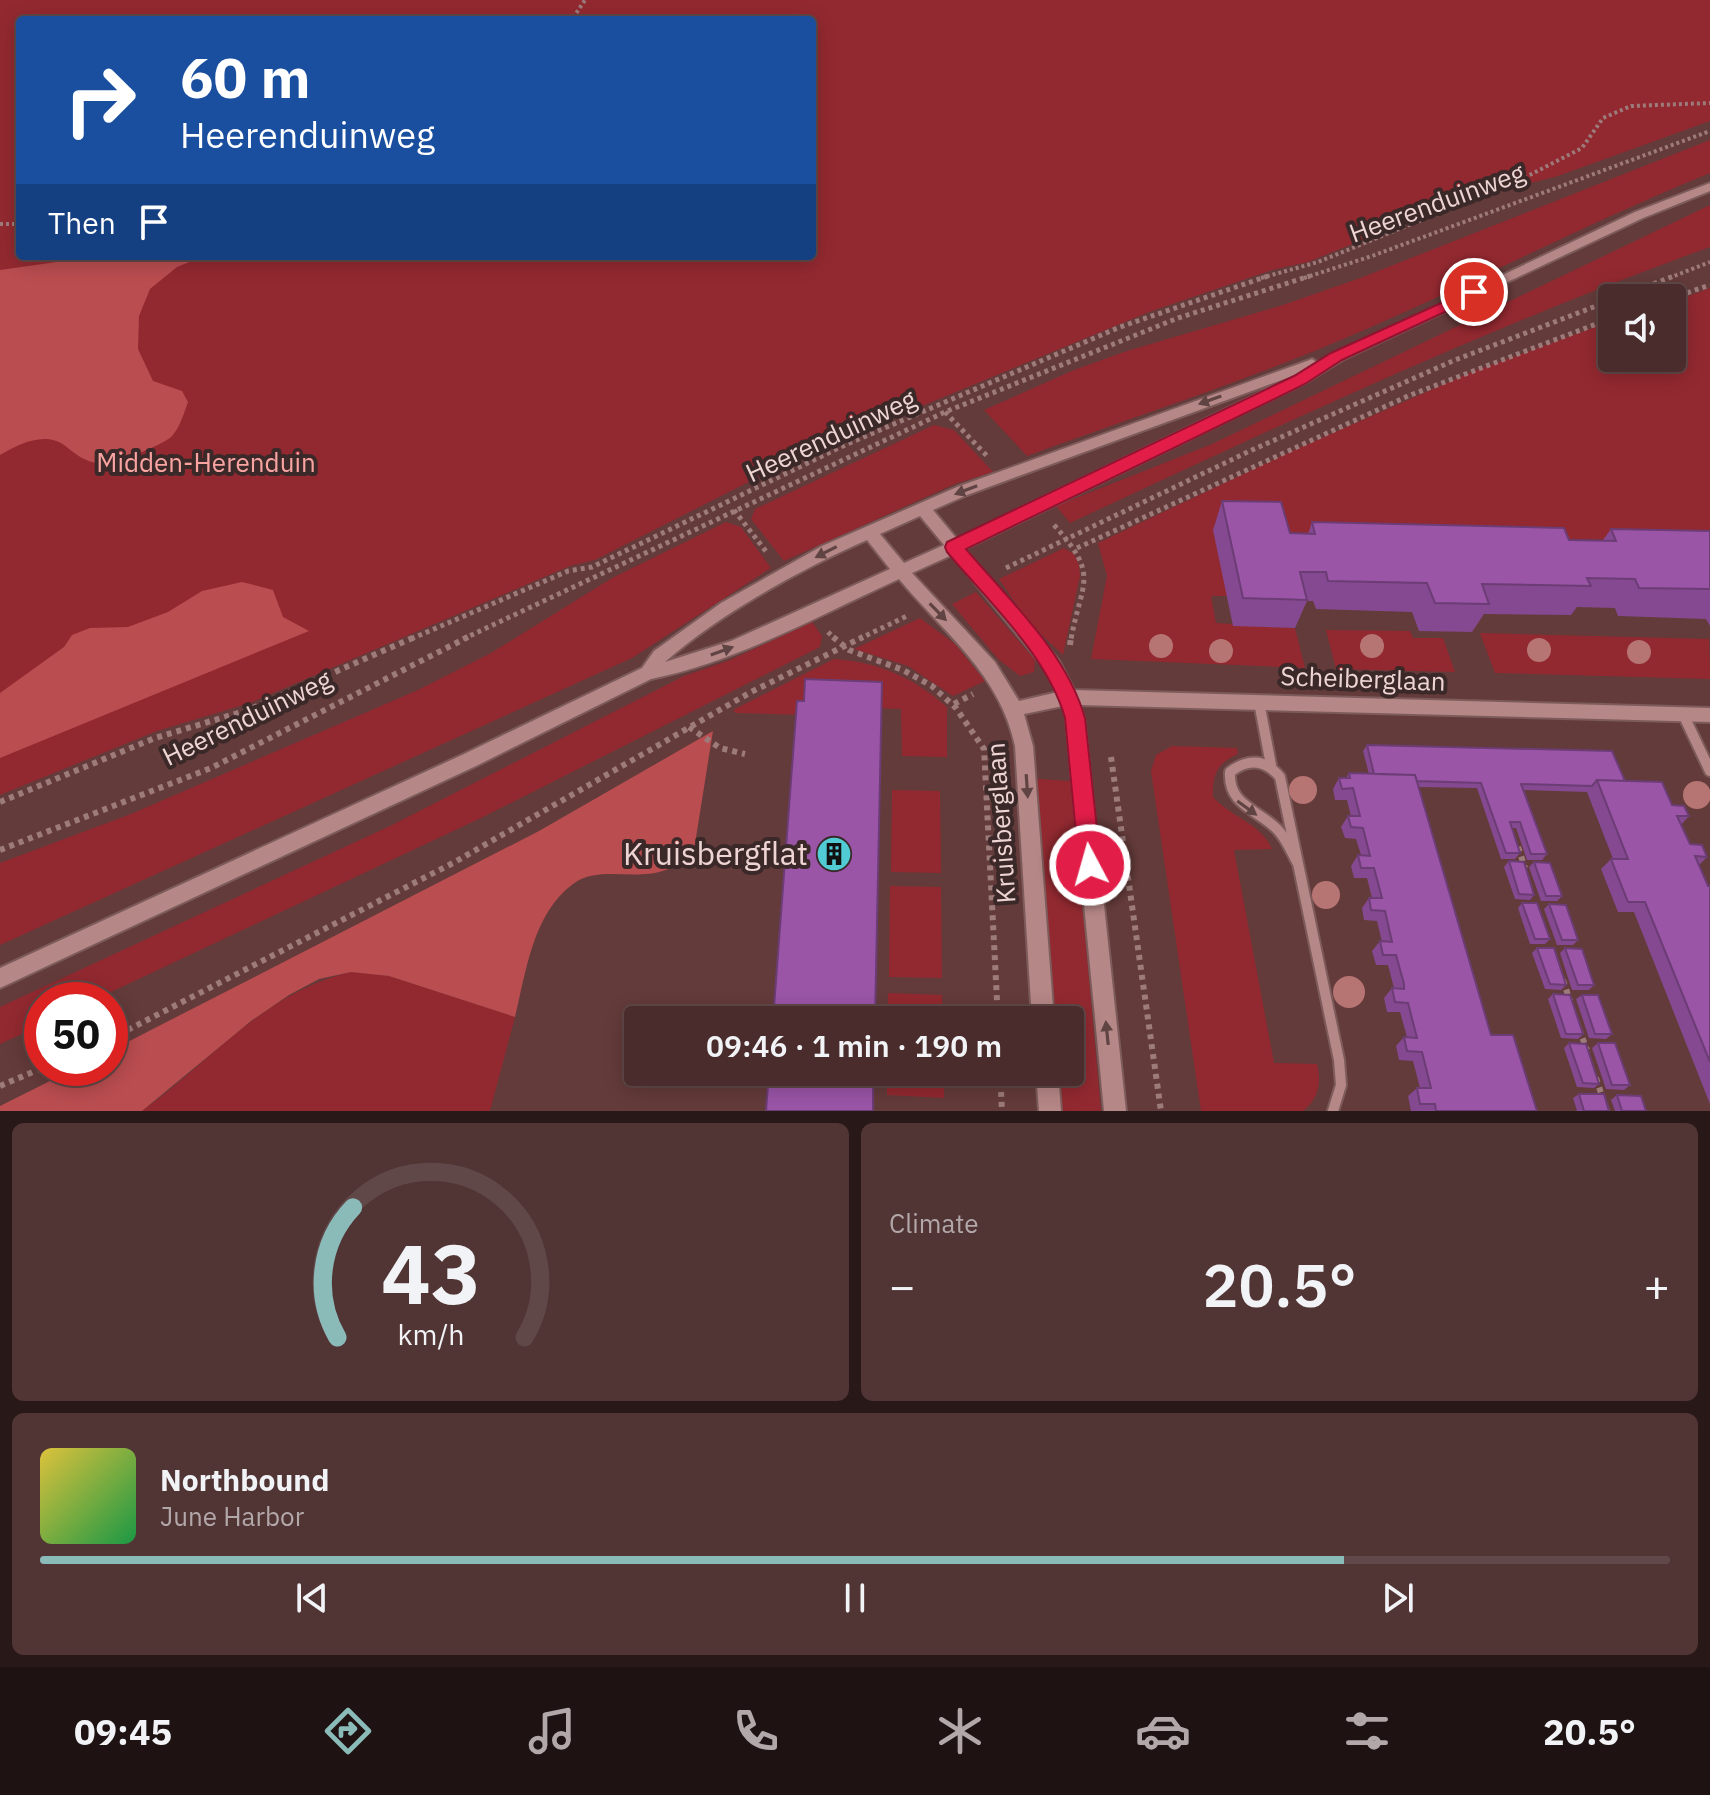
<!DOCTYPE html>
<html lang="en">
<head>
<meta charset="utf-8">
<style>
  :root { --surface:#4a2c2c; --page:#513434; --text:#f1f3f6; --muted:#b2a7a9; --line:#614848; --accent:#8bbbb9 }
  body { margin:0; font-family:"IBM Plex Sans",sans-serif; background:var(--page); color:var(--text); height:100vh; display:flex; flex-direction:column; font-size:30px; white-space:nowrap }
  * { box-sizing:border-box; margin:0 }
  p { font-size:26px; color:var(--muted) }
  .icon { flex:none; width:44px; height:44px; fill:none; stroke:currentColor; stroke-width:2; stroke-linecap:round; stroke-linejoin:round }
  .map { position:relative; height:1111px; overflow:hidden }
  .details { display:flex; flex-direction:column; gap:12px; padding:12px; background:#291818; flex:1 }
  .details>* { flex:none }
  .top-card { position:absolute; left:16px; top:16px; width:800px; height:244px; border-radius:8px; box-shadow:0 4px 20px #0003,0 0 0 2px var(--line); background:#1a4fa0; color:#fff; overflow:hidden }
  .buttons { position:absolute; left:1598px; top:284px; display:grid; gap:16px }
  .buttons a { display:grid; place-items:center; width:88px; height:88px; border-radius:8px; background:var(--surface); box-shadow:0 4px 20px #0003,0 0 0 2px var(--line); font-size:40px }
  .speed { position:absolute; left:24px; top:982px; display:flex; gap:16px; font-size:40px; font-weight:700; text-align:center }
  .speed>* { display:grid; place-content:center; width:104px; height:104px; border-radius:50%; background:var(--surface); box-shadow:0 4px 20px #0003,0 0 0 2px var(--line); line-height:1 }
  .speed .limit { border:12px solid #d22; background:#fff; color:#111 }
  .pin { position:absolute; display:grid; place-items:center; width:68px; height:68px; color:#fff; margin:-34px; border:4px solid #fff; border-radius:50%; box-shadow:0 2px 8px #0007 }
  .me { position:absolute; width:88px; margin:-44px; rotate:354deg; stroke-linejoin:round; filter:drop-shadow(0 0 6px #0008) }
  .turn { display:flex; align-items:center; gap:28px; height:168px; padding:0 32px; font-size:36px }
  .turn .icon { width:104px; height:104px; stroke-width:2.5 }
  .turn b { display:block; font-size:56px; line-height:68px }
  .then { display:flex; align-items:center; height:76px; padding:0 32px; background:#0003; gap:16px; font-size:30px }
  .big { font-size:60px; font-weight:600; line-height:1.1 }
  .details .tile { flex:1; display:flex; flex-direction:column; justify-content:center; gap:12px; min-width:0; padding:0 28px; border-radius:12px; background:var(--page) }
  .details .dial { align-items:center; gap:0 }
  .dial svg { height:208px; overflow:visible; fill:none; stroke:var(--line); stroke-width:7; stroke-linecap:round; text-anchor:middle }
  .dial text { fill:var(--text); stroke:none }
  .song { display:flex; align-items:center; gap:24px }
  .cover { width:96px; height:96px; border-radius:12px; background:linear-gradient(135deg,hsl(50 70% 55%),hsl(140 70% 35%)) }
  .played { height:8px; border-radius:4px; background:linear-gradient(90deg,var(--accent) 80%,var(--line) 80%) }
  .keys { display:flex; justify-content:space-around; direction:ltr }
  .heat { display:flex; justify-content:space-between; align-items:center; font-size:44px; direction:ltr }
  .details .tiles { flex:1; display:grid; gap:12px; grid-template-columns:1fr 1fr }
  .tile:last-child { grid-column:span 2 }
  .trip { position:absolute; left:624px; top:1006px; width:460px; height:80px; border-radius:8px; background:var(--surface); box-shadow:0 4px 20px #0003,0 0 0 2px var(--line); font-weight:600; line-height:80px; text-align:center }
  .dock { display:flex; height:128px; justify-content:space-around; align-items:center; background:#1e1212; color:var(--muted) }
  .dock .icon { width:56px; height:56px }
  .dock .selected { color:var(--accent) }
  .dock b { font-size:36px; color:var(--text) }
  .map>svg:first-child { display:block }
  .green { fill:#922930; fill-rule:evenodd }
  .forest { fill:#ba4d50 }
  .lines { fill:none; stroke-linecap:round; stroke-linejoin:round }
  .street-casing { stroke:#7c5b5a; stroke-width:14 }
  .secondary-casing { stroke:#7c5b5a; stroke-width:4 }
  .path-far2 { stroke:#9d7b7a; stroke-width:4; stroke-dasharray:3 3; stroke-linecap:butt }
  .path-far1 { stroke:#9d7b7a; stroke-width:5; stroke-dasharray:4 4; stroke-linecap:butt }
  .path { stroke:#9d7b7a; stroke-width:6; stroke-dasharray:5 5; stroke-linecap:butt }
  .street { stroke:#b58786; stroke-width:10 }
  .secondary { fill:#b58786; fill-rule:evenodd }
  .tree { fill:#b67573 }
  .wall { fill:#844990 }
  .building { fill:#9a55a7; stroke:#6c3c75; stroke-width:2 }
  .oneway { fill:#604444 }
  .route { fill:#e11d48; stroke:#92132f; stroke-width:2 }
  .labels { text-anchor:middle; stroke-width:8; stroke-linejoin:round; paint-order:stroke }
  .street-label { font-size:26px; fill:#eed5d4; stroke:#3b2828 }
  .park-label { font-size:26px; fill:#faa4a2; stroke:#3b2828 }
  .near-poi-label { font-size:32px; fill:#eed5d4; stroke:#3b2828; text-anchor:end }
</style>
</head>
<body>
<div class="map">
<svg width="1710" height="1111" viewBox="0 0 1710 1111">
  <rect width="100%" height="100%" fill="#633b3a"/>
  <path class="green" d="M0,0H1710V121L1558,176L1454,203L1308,262L1272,270L1149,312L794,459L595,560L570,566L250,703L157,731L0,795ZM20,20H812V256H20Z
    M1710,140V173C1575,228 1447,297 1312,352C1218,390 1122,421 1027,456L984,410L1074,370L1127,351L1283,305L1363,277Z
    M1710,205V247C1491,326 1280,425 1070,523L1056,506L1212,444Z
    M1710,288V542L1271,532L1227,596H1211L1216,623L1295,628L1305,668L1091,659L1107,576L1098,543L1292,451L1474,371L1612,321V358H1672V302Z
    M934,425L954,430L993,472L955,484L784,561L751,519L755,509Z
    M726,522L741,527L771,568L632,658L0,945V863L131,814L418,690L491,653L612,578Z
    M1064,548L1074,554L1079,564L1080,576L1063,655L1029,623L999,579Z
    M976,592L1035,660L1034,672L1020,676L998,659L952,604Z
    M920,618L955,644L985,681L953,696L908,666L854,649Z
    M812,622L822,636L820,647L481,818L94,1000H42V1025L0,1044V1007L390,826L684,676L730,660Z
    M1326,630L1410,631L1413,638H1443L1455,672L1336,669Z
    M1480,633L1709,639L1710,679L1495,673Z
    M834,659C879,662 914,678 947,707V757L902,756L901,709L844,707L843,716L736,713L733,710Z
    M1172,746L1237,748L1238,754C1217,763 1212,775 1213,797C1231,817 1262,824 1272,849L1234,850L1274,1063L1317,1064C1322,1083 1318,1100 1303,1111H1201L1151,771L1156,755Z
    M1037,779L1071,781L1101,1111H1062L1059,1072H1070V1020H1055Z
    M892,790L940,791L941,873L891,872Z
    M890,886L941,887L942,978L889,977Z
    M351,972L389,976L515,1017L490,1111H142C212,1061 264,992 351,972Z
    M888,993L942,995L943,1020H888Z
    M887,1072H944V1098L887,1095Z"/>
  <path class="forest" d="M99,256H204L177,267L150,289L139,316L138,349L153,381L182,391L188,402C184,413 180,427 172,436C164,445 116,463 103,463C86,464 76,454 64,445C45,431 18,444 0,455V270Z
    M242,582L273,590L283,617L309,631L0,758V693L64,647L72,635L90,628L128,627L168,612L202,591Z
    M713,731L694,850C655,895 607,859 573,884C533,913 526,972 515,1017L389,976L351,972L319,979L289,995L251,1021L142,1111H0V1106L76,1068H110V1051L539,831Z"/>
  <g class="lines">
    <defs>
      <path id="street" d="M1259,702L1271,765
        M1683,714L1710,771
        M1297,862C1291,851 1286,838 1277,829C1257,809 1228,805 1230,772C1248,758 1265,759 1280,777L1339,1060L1341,1085L1333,1111"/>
      <path id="secondary" d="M1710,183V191L1643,218L1342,360L1305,383L965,549L1059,661L1074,690L1710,708V722L1080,705L1084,718L1126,1111H1104L1066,718L1063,706L1024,714L1033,746L1054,1020H1032L1015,746C1000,674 944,633 899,579C818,616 738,661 651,679L476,766L0,988V968L464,754L642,668L654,651L721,603L822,546L957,487L1307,361L1312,359L1318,363L1635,212ZM1301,373L957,539L933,510L967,495ZM920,516L944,545L904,563L880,534ZM867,540L890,569L731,641L665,662C718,615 801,569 867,540ZM952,555L1047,671L1058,692L1019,701L995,662L912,573Z
        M1036,1072H1058L1061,1111H1039Z"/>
    </defs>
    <use href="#street" class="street-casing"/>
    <use href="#secondary" class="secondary-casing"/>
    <path class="path-far2" d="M567,20L575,15L585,0
      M0,224H20
      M1261,278L1318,262L1520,180L1582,148L1603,118L1631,106L1710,103
      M1304,278L1372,256L1710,131
      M1669,278L1710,262"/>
    <path class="path-far1" d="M1616,298L1674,276
      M1672,298L1710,285
      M945,412L988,457
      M734,510L768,554
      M1054,525C1100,576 1082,580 1071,639
      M1077,548L1408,396L1612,318
      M1006,568L1252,450L1455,360L1612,300
      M828,632L835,639
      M411,639L568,571L592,567L845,445L1120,327L1268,276
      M463,639L945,412L1178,318L1310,276
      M859,639L907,616"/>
    <path class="path" d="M833,637L849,650L903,670L932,686L956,708L984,749L998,1020
      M1070,645L1071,637
      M954,704L973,694
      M689,727L720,748L745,754
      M1111,757L1161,1111
      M0,802L155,738L248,710L415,637
      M1518,847L1525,868
      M0,850L211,768L468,637
      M1563,980L1570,1001
      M1579,1029L1587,1050
      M110,1039L453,863L751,692L863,637
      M1000,1072L1002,1111
      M1596,1078L1607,1111
      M0,1086L42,1068"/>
    <use href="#street" class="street"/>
    <use href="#secondary" class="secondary"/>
  </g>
  <g class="tree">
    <circle cx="1161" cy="646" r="12"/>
    <circle cx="1372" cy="646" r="12"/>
    <circle cx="1539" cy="650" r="12"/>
    <circle cx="1221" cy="651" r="12"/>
    <circle cx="1639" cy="652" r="12"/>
    <circle cx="1303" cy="790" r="14"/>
    <circle cx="1697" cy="795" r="14"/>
    <circle cx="1326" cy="895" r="14"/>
    <circle cx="1349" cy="992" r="16"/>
  </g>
  <path class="wall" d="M1222,501L1290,533L1308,534L1312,522L1569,540H1603L1611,529L1710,531V626L1706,619L1618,616L1615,608L1577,607L1571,615L1484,614L1472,632L1419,631L1412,612L1316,609L1313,601H1307L1295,628L1233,626L1213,530Z
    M1367,745L1625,781L1672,805L1689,816L1681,825L1690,844L1707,857L1699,865L1708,886H1710V1104L1634,912H1618L1601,869L1611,859H1613L1587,792L1524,790L1547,854L1542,860H1527L1516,828H1511L1520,853L1515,859H1501L1477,788L1418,787L1491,1035L1537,1111H1411L1408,1096L1417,1088H1420L1413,1061L1399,1060L1396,1046L1404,1037H1407L1400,1012H1387L1384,998L1392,988H1394L1388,965H1376L1372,951L1380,941L1382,942L1377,921L1364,920L1362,908L1369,898H1372L1367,878H1354L1351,866L1358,855H1361L1356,839L1345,838L1341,827L1348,816H1351L1347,800H1335L1333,789L1339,778H1346L1349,773L1369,774L1363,751Z
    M1509,861L1534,895L1530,900L1515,899L1504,867Z
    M1534,862L1562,896L1557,901H1541L1529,867Z
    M1522,903L1550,939L1545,944H1530L1518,908Z
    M1549,904L1578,940L1573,945H1557L1544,909Z
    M1537,948L1566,985L1561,990L1545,989L1532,953Z
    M1565,948L1594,985L1589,990H1572L1560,953Z
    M1553,994L1583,1034L1578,1039L1561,1038L1548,999Z
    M1582,995L1612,1034L1606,1039L1589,1038L1576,999Z
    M1569,1043L1599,1084L1594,1088L1577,1087L1564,1048Z
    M1598,1043L1630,1085L1624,1090L1606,1089L1592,1048Z
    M1579,1094L1609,1111H1577L1573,1098Z
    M1617,1095L1646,1111H1615L1611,1100Z"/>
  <path class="building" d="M1222,501L1281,502L1290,533L1315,534L1312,522L1564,528L1569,540L1616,541L1611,529L1710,531V589L1639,588L1635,579L1587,578L1591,586L1482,584L1489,604L1435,603L1427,583L1328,581L1326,572H1300L1307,600L1243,598Z
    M805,679L882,682L875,1020H773L797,701H804Z
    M1367,745L1612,751L1625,781L1597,780L1592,786L1521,784L1547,854H1531L1520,822H1510L1520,853H1506L1481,783L1417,781L1415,775L1374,774Z
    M1349,773L1415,775L1491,1035H1513L1537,1111H1436L1435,1104H1420L1417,1088H1431L1422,1052L1407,1051L1404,1037L1417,1038L1408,1003L1395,1002L1392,988L1404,989V984L1396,955H1383L1380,941L1392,942L1385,911L1371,910L1369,898H1382L1374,868H1361L1358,855L1370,856L1363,828L1351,827L1348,816H1360L1353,788L1342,789L1339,778H1350Z
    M1597,780L1662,782L1672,805L1684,806L1689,816H1677L1690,844L1702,845L1707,857L1695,856L1708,886H1710V1062L1645,902H1628L1611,859H1628Z
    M1509,861L1524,862L1534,895L1519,894Z
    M1534,862L1550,863L1562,896H1546Z
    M1522,903H1537L1550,939H1535Z
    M1549,904L1566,905L1578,940H1562Z
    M1537,948H1554L1566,985L1550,984Z
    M1565,948L1582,949L1594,985H1578Z
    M1553,994L1570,995L1583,1034H1566Z
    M1582,995H1598L1612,1034H1595Z
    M1569,1043L1586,1044L1599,1084L1583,1083Z
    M1598,1043H1615L1630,1085H1612Z
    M769,1072H873V1111H766Z
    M1579,1094H1604L1609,1111H1584Z
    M1617,1095L1641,1096L1646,1111H1622Z"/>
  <defs><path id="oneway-solid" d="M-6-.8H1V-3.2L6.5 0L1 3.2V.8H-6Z" transform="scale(2)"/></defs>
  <g class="oneway">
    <use href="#oneway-solid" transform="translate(1210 400) rotate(160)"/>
    <use href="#oneway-solid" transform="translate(966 490) rotate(159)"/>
    <use href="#oneway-solid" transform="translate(826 552) rotate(153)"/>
    <use href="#oneway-solid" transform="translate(938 612) rotate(46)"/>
    <use href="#oneway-solid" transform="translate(722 651) rotate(-20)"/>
    <use href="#oneway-solid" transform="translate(1027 786) rotate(86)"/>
    <use href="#oneway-solid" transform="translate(1247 808) rotate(36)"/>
    <use href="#oneway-solid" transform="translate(1107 1033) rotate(-96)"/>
  </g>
  <path class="route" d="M1474,288L1479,289V296L1342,360L1305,384L966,549C1010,601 1066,652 1085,718L1101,865L1097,872L1090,875L1082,872L1079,865L1065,718C1048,656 988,601 947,552L945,547L947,542L1294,376L1331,353Z"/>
  <defs>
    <symbol id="building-disc" viewBox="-11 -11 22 22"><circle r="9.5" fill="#51ccd4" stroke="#3b2828"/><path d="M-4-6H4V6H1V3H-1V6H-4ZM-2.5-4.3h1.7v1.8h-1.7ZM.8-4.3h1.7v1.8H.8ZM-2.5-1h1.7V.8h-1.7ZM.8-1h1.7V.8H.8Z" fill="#111"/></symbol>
  </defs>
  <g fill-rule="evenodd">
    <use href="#building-disc" x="814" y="834" width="40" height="40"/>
  </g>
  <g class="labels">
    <g class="street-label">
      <text transform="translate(1437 203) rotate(-20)" y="9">Heerenduinweg</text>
      <text transform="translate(831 436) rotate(-25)" y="9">Heerenduinweg</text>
      <text transform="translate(1363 679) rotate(2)" y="9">Scheiberglaan</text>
      <text transform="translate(247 718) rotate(-26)" y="9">Heerenduinweg</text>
      <text transform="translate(1001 823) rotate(-94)" y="9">Kruisberglaan</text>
    </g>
    <g class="park-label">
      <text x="206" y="472">Midden-Herenduin</text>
    </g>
    <g class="near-poi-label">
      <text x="808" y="865">Kruisbergflat</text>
    </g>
  </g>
</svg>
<div class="buttons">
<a><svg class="icon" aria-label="sound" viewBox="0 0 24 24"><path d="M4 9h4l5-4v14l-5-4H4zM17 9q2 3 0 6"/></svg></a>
</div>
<div class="speed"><div class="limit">50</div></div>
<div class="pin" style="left:1474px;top:292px;background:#d93025"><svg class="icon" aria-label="arrive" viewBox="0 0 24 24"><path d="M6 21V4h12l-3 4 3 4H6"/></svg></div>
<svg class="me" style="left:1090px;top:865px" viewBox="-20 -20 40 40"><circle r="17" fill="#e11d48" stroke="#fff" stroke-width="3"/><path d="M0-11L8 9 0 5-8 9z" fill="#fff"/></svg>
<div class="trip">09:46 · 1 min · 190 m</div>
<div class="top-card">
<div class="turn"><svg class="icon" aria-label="right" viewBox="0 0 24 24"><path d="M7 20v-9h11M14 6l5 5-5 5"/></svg><div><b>60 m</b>Heerenduinweg</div></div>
<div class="then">Then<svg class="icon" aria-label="arrive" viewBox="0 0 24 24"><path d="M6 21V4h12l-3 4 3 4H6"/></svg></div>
</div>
</div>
<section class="details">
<div class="tiles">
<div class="tile dial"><svg viewBox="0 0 100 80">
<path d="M14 69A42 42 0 1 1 86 69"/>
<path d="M14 69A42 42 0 0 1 20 19" stroke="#8bbbb9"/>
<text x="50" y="56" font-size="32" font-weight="700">43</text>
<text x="50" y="72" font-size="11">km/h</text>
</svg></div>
<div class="tile"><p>Climate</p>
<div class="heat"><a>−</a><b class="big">20.5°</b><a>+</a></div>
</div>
<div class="tile">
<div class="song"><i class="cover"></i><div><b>Northbound</b><p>June Harbor</p></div></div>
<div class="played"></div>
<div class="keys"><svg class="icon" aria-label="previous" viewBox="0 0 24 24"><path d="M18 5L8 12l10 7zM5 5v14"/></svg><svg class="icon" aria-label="pause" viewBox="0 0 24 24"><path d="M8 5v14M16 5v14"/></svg><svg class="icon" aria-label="next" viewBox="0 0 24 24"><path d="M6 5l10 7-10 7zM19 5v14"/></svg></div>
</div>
</div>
</section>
<nav class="dock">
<b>09:45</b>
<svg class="icon selected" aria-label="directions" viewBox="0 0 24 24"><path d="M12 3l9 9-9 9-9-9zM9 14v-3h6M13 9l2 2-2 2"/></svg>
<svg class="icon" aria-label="music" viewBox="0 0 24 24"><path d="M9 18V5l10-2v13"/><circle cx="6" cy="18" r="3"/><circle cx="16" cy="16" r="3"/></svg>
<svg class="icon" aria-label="phone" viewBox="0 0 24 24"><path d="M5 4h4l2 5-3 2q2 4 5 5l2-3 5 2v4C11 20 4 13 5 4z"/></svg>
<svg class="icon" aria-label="climate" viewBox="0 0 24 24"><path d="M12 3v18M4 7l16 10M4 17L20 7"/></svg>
<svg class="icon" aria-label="car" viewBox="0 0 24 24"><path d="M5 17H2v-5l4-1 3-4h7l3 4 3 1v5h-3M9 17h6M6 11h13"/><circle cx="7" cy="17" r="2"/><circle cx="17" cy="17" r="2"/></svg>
<svg class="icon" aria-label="filters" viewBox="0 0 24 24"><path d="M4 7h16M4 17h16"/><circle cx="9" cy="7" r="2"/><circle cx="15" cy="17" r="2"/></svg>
<b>20.5°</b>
</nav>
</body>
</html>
